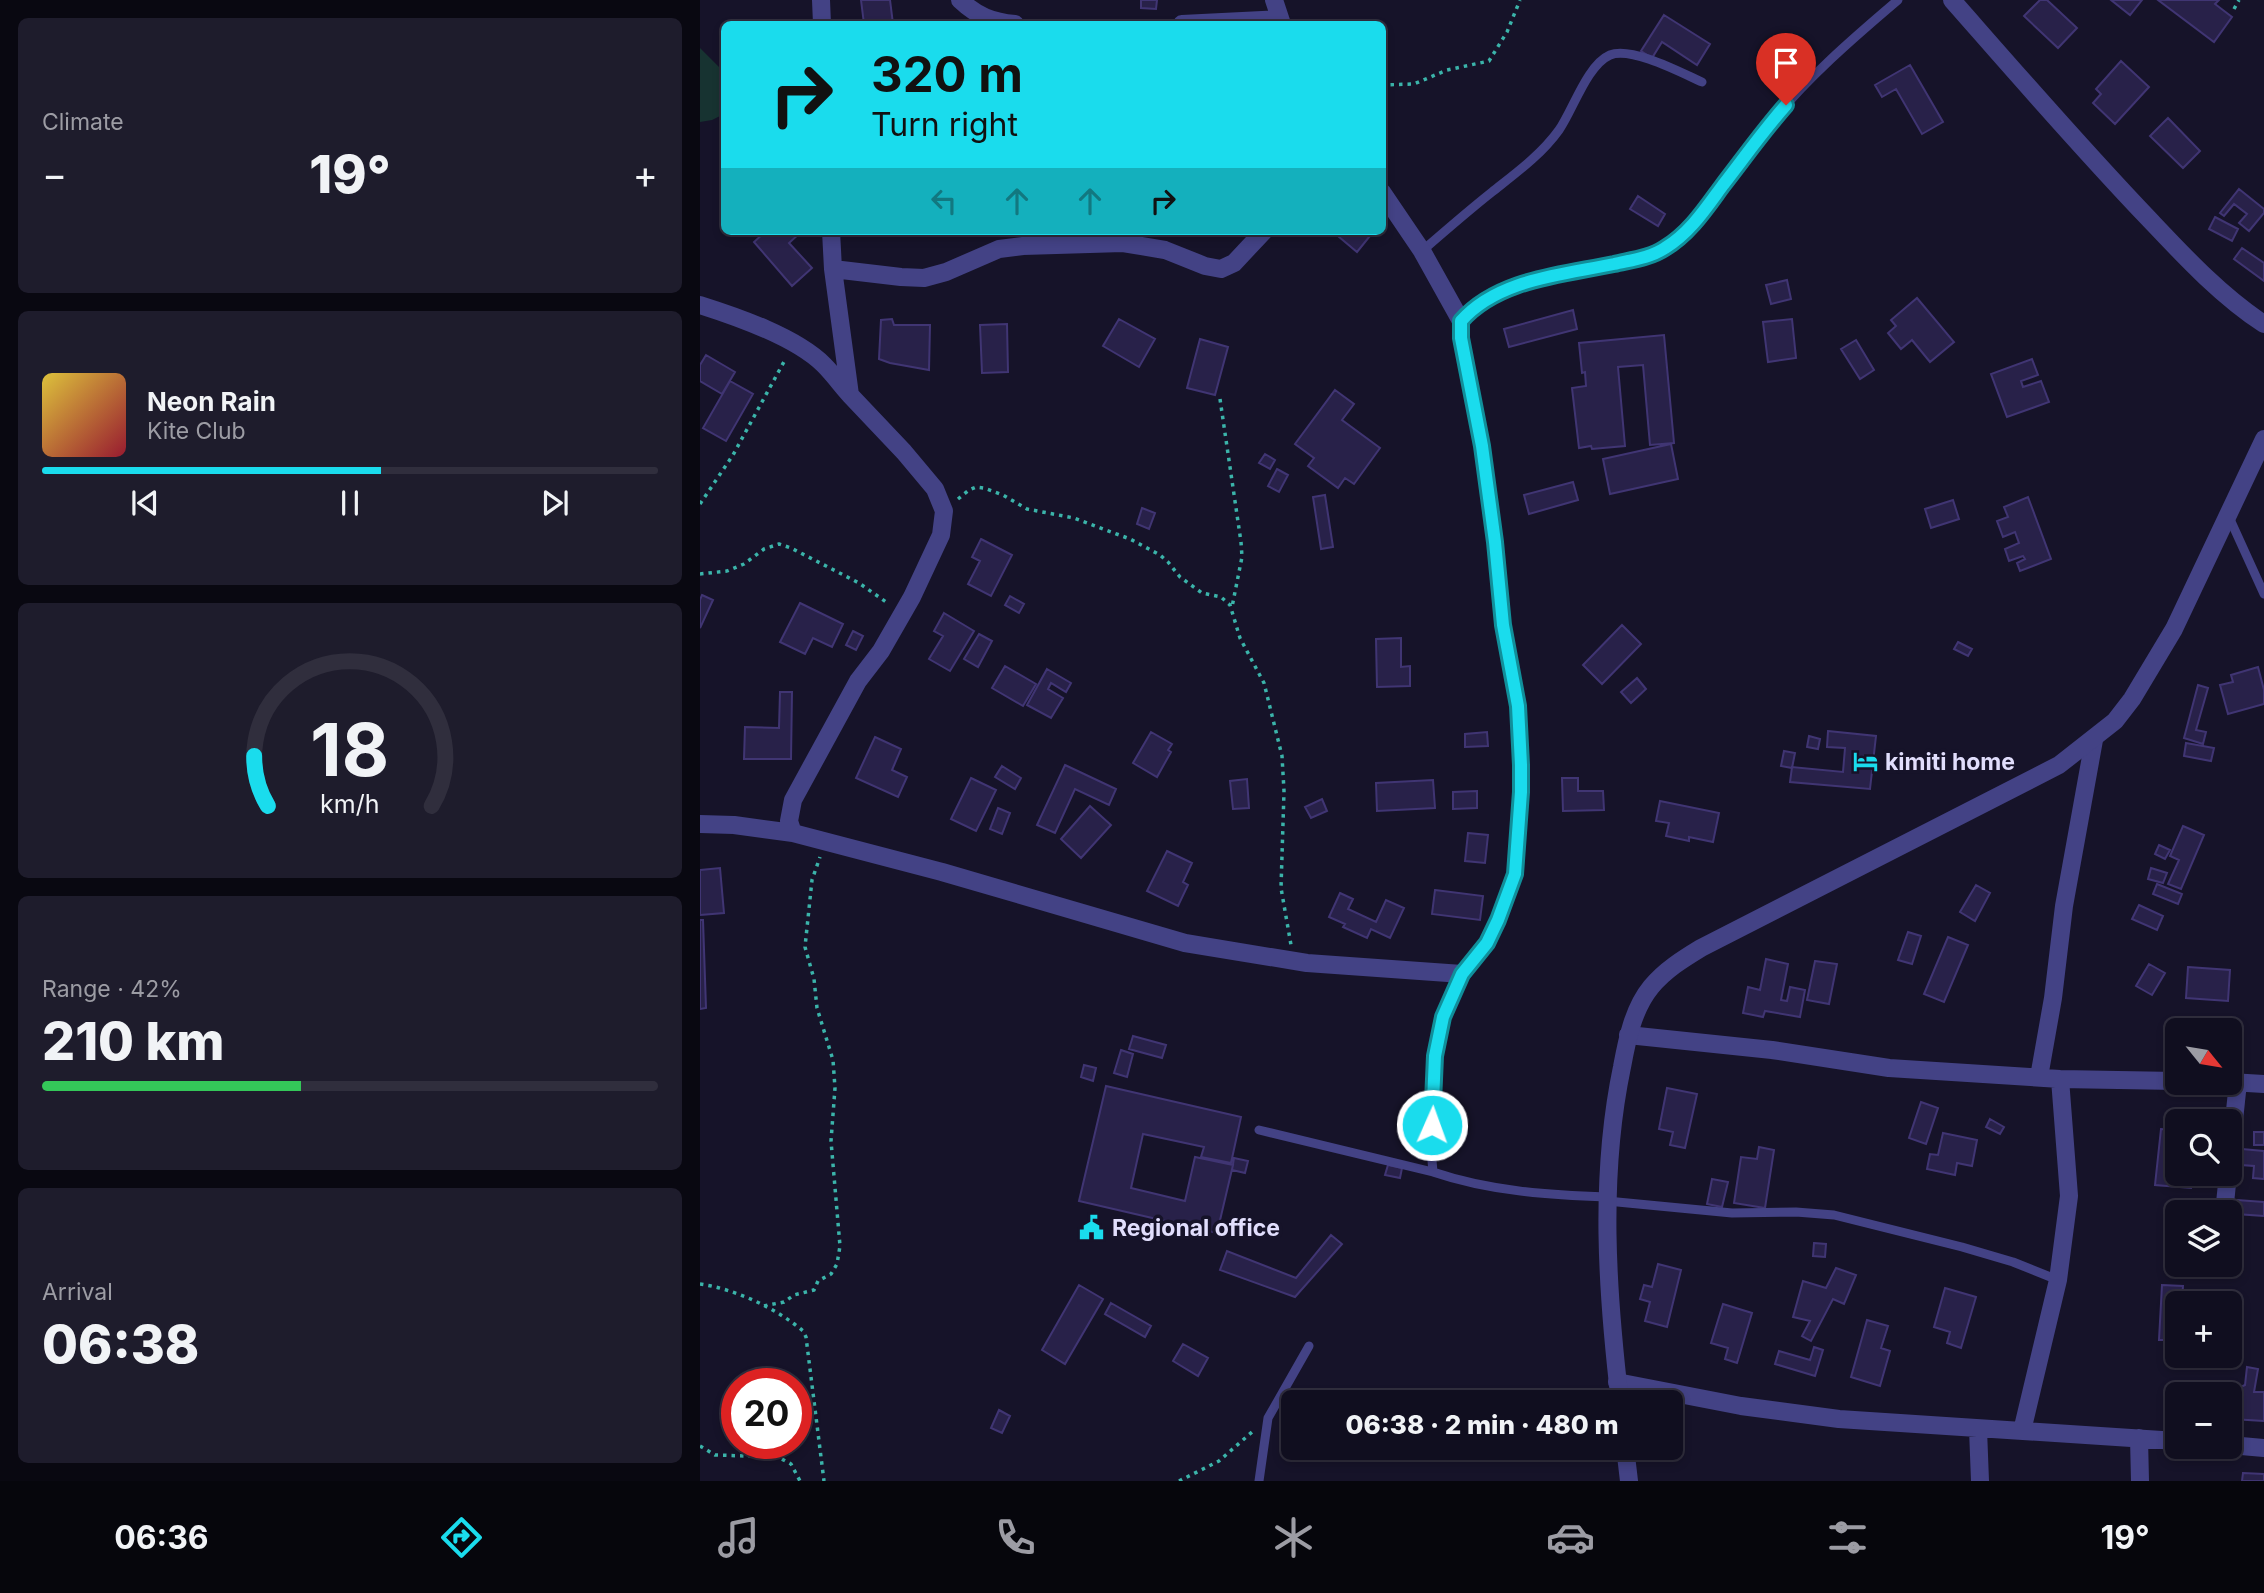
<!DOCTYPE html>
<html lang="en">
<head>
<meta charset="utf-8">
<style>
  :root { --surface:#100e1f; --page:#1e1c2c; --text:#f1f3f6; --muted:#9c9ca4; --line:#302e3d; --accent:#1adced }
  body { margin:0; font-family:Inter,sans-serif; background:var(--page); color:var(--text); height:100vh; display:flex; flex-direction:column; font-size:26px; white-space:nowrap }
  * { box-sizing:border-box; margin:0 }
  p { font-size:23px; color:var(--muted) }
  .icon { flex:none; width:38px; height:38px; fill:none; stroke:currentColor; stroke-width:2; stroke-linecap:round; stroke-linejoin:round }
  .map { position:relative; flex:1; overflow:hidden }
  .sheet { display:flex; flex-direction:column; gap:18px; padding:18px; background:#090811; width:700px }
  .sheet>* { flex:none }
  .top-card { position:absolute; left:21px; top:21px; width:665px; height:214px; border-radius:10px; box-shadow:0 4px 10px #0003,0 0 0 2px var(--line); background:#1adced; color:#111; overflow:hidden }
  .needle { width:46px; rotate:120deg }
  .controls { position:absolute; left:1465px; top:1018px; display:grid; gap:14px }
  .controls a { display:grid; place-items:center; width:77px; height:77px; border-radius:10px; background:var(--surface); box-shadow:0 4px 10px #0003,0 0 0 2px var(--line); font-size:35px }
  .speed { position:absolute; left:21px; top:1368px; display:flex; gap:14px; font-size:35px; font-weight:700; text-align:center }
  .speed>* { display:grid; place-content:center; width:91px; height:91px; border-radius:50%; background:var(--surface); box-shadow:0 4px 10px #0003,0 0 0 2px var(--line); line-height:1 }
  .speed .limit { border:10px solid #d22; background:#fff; color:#111 }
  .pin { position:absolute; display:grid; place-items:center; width:60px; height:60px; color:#fff; margin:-72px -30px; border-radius:50% 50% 50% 0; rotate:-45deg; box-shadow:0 0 7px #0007 }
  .pin .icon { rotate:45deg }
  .me { position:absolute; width:77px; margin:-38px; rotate:2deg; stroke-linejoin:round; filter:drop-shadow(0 0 5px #0008) }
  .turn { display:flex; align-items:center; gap:24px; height:147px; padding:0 35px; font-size:32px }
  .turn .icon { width:91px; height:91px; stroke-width:2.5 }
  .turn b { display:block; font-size:49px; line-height:60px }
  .lanes { display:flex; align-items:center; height:66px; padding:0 35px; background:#0003; justify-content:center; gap:35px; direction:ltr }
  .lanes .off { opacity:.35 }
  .big { font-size:52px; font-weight:800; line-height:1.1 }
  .sheet .card { flex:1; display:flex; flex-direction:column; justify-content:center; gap:10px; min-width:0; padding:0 24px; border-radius:10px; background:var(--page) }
  .sheet .dial { align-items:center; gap:0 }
  .dial svg { height:182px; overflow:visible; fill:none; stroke:var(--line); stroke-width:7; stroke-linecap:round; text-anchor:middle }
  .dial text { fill:var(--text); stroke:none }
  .song { display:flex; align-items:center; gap:21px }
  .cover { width:84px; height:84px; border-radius:10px; background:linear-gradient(135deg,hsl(50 70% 55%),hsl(350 70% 35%)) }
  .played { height:7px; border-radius:4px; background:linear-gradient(90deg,var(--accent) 55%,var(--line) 55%) }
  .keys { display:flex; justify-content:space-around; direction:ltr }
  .heat { display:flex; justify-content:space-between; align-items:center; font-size:38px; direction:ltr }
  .charge { height:10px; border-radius:5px; background:linear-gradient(90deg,#34c759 42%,var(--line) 0) }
  .trip { position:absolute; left:581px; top:1390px; width:402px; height:70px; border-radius:10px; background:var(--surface); box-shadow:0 4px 10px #0003,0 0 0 2px var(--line); font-weight:800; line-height:70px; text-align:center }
  .menu { display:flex; height:112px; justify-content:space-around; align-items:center; background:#06060c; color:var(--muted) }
  .menu .icon { width:49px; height:49px }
  .menu .active { color:var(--accent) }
  .menu b { font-size:32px; color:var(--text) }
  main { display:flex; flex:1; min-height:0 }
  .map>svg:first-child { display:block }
  .green { fill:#173331 }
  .building { fill:#282149; stroke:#403573; stroke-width:2 }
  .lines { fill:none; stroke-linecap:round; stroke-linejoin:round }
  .path { stroke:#3bb4aa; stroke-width:3.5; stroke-dasharray:3.5 5; stroke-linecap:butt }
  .service { stroke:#434285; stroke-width:9 }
  .minor { stroke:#434285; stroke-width:18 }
  .tertiary { stroke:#434285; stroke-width:18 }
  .route-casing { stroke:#118f9a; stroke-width:18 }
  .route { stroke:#1adced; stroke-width:12 }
  .labels { text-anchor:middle; stroke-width:7; stroke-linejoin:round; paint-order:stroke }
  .poi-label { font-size:23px; font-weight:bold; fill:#e1defc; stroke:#161329; text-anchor:start }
</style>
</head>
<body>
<main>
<section class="sheet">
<div class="card"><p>Climate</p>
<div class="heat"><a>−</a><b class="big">19°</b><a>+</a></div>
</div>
<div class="card">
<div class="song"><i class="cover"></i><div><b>Neon Rain</b><p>Kite Club</p></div></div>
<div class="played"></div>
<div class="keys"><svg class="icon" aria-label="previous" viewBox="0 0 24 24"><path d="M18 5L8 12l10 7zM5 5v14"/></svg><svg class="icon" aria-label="pause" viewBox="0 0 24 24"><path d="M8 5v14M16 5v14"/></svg><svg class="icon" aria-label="next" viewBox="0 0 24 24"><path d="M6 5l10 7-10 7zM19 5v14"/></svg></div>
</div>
<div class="card dial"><svg viewBox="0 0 100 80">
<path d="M14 69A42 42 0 1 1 86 69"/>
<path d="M14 69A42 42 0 0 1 8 47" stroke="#1adced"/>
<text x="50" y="56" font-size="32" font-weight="700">18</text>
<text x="50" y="72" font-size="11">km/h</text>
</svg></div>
<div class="card"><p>Range · 42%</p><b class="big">210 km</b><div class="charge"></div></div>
<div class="card"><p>Arrival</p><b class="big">06:38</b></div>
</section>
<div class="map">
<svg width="1564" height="1481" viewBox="0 0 1564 1481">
  <rect width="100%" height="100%" fill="#161329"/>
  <path class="green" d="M0,48L21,69L24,88V114L12,120L0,122Z"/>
  <path class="building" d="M161,0H190L193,24H164Z
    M441,0H457L456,9L441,8Z
    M1340,0H1347L1377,28L1358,48L1324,16Z
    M1411,0H1442L1430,15Z
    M1458,0H1519L1515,4L1532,17L1514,42Z
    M964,15L1010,44L997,65L962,42L952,58L941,51Z
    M1421,61L1449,87L1415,124L1393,103L1401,94L1396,89Z
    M1210,65L1243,122L1222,134L1196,89L1182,97L1175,85Z
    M1468,118L1500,151L1483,168L1450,136Z
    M1539,189L1564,209V213L1549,231L1539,223L1547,214L1534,204L1524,216L1520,213Z
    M938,196L965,214L958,226L930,209Z
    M1515,217L1538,229L1532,241L1509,229Z
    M66,231H98L100,233L89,243L112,268L92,286L54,242Z
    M632,231H674L657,252Z
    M1542,248L1564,263V281L1534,259Z
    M1087,280L1091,299L1071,304L1066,285Z
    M1217,298L1254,342L1230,362L1212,340L1201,349L1188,333L1196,326L1191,320Z
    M873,310L877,329L809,347L804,329Z
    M192,319L194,325H230L229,370L190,363L179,359L181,320Z
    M419,319L455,339L439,367L403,346Z
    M1092,319L1096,358L1068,362L1063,322Z
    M307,324L308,372L282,373L280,325Z
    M964,335L974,443L950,445L943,365L918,367L925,446L892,449L891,446L879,448L872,388L886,386L885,372L882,373L879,343Z
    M500,339L528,347L515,395L487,388Z
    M1156,340L1174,370L1160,379L1141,349Z
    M6,355L35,372L22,394L0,381V365Z
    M1332,359L1338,375L1321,381L1323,387L1341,381L1349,402L1307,417L1291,374Z
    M30,381L53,394L26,441L3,428Z
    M635,390L654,404L642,420L680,448L654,484L645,478L638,488L608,466L614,458L595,444Z
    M971,444L978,479L910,494L903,459Z
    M565,454L575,460L570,469L559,463Z
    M577,469L588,475L579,492L568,486Z
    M873,482L878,500L829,514L824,495Z
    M625,495L633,547L621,549L613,497Z
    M1328,497L1351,559L1320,571L1317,563L1325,559L1323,556L1309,561L1305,549L1319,543L1315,532L1303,537L1297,521L1308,517L1304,507Z
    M1253,500L1259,519L1231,528L1225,509Z
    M442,508L455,513L449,529L437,524Z
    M281,539L312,555L291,596L268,584L280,561L272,557Z
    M2,595L13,600L0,628V600Z
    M310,596L324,604L319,613L305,605Z
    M100,603L143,624L132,647L113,638L105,654L80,642Z
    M244,613L274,631L250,671L229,659L243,636L234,631Z
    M922,625L941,644L902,684L883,665Z
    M153,631L163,636L156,650L146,645Z
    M279,634L292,641L278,667L264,659Z
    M701,638V667L710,666V686L677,687L676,639Z
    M1258,642L1272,649L1268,656L1254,649Z
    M305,666L336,684L323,706L292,688Z
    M1558,667L1564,690V704L1528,714L1520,685L1533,682L1531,675Z
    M347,669L371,683L366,692L351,683L348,689L363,698L351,718L327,705Z
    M937,678L946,689L931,703L921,692Z
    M1498,685L1508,688L1496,730L1506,732L1503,744L1484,738Z
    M80,692H92L91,759H44L45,727L79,728Z
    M1128,731L1176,736L1170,789L1090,782L1092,767L1143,772L1145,748L1127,747Z
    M451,732L472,744L468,750L471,752L457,777L433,763Z
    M787,732L788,746L765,747V734Z
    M1109,736L1120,739L1118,749L1107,747Z
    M175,737L201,749L192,770L207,777L198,797L156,778Z
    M1486,743L1514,748L1511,761L1484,756Z
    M1084,751L1095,753L1092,768L1081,766Z
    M365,765L416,789L409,805L375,789L355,833L337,825Z
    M302,766L321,778L315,789L295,777Z
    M271,778L296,790L276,831L251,819Z
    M862,778H878V791H903L904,810L863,811Z
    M547,779L549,808L533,809L530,781Z
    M733,780L735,808L677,811L676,783Z
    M777,791V808L753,809V792Z
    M622,799L627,811L611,818L605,807Z
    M960,801L1019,813L1013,842L989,837V841L966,836L969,823L956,821Z
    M390,806L411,825L381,858L361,839Z
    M298,808L310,813L302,834L290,829Z
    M1483,826L1504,835L1481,889L1468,884L1479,860L1470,856Z
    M768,833L788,835L785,863L765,861Z
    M1459,845L1470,850L1465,859L1455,854Z
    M467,851L492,863L483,882L488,885L478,906L447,891Z
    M20,868L24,913L0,915V870Z
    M1451,868L1467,873L1463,883L1448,879Z
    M1457,884L1482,894L1478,904L1453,894Z
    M1276,885L1290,893L1275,921L1260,912Z
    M735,890L783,896L780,920L732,914Z
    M640,893L653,899L648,909L676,922L686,900L704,908L690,938L671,929L667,938L643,927L645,924L629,917Z
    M1439,905L1463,916L1457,930L1432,919Z
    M0,920H3L6,1008L0,1009Z
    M1208,932L1221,936L1212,964L1198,960Z
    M1248,937L1268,945L1244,1002L1224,994Z
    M1066,959L1088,964L1081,1000L1087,1001L1090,987L1105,990L1100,1017L1065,1011L1063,1017L1043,1013L1048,987L1060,990Z
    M1115,961L1137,964L1129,1004L1107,1000Z
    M1449,964L1465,973L1452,995L1436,986Z
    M1488,967L1530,970L1528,1001L1486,998Z
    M433,1036L466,1045L462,1058L429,1049Z
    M421,1050L433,1054L427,1077L414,1073Z
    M384,1065L396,1068L393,1081L381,1077Z
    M406,1086L541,1117L531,1163L501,1157L504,1147L443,1134L431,1188L485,1201L495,1157L533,1165L517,1233L379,1201Z
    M967,1088L997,1094L985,1148L970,1145L973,1132L959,1129Z
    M1221,1102L1238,1108L1226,1144L1209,1138Z
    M1290,1119L1304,1127L1300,1134L1286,1127Z
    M1461,1129L1477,1131V1174H1492L1491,1188L1455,1185Z
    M1554,1132H1564V1145H1554Z
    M1243,1133L1277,1140L1272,1166L1257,1163L1255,1175L1227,1169L1230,1154L1238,1155Z
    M1059,1147L1074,1150L1065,1208L1034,1203L1041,1157L1057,1159Z
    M1542,1149L1564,1151V1179L1553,1178L1554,1166L1541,1165Z
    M534,1158L548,1161L545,1173L532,1170Z
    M688,1165L702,1168L700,1178L685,1175Z
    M1012,1179L1028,1182L1022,1207L1007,1204Z
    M1537,1200L1564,1202V1216L1536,1214Z
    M631,1235L642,1244L595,1297L520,1270L527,1251L596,1278Z
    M1114,1243L1126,1244L1125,1257L1113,1256Z
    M958,1264L981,1270L967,1327L945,1321L950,1302L940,1299L944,1285L952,1287Z
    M1136,1268L1156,1275L1144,1304L1133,1299L1111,1341L1102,1336L1110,1321L1093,1317L1103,1281L1126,1288Z
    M379,1285L403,1299L365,1364L342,1350Z
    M1462,1285L1483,1286L1482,1300H1492L1491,1304H1477V1340H1459Z
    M1245,1288L1276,1297L1261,1348L1247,1343L1250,1332L1234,1327Z
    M411,1303L451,1326L445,1337L405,1314Z
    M1023,1304L1052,1313L1037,1363L1025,1359L1028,1348L1011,1343Z
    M1167,1320L1188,1326L1181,1348L1190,1351L1180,1386L1151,1377Z
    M483,1344L508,1358L498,1376L473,1361Z
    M1114,1347L1123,1350L1115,1376L1075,1364L1079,1351L1110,1360Z
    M1547,1367L1558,1369L1554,1392H1564V1421L1532,1419L1534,1390L1545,1385Z
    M299,1410L310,1416L302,1433L291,1428Z
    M1543,1473L1564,1474V1481H1542Z"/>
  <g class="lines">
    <path class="path" d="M1534,9L1539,0
      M682,85L714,84L747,70L789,61L807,32L820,0
      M520,399L541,542L542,557L532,607
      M258,499L269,490L276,487L284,488L303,495L327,509L374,518L430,539L460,555L468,562L480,577L502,593L521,597L530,605L540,638L564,683L582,756L584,791L581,888L591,945
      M0,504L33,455L86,358
      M0,574L27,571L44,564L64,549L79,544L91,548L159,583L189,604
      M0,1284C35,1289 76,1308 103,1331L106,1337L124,1481
      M64,1306L84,1302L94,1295L114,1290L118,1281L131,1274L137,1264L140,1246L131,1141L135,1088L133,1060L117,1008L114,979L105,947L112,880L120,857
      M0,1446L15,1455L78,1457L91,1464L100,1481
      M479,1481L519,1461L552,1432"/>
    <path class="service" d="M722,251C745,231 768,211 792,192C816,173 841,155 859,130C873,110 887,65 910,55C931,46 982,73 1002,82
      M1529,517L1564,594
      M559,1130L733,1172
      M907,1197C848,1195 789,1191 733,1172L731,1149L735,1056L743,1017L762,974L787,943L798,920L815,874L821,766L818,706L803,625L795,542L782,446L761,338V321C799,278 865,274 917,263C933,260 949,257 963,250C1000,230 1041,159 1069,125C1107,78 1152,39 1198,0
      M907,1201L1032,1213L1096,1212L1134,1215L1262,1247L1313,1262L1358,1280
      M559,1481L568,1418L609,1346"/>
    <path class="minor" d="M121,0L122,24
      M260,0C277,16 292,22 315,24
      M574,0L582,24
      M1252,0C1317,74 1381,148 1449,219C1484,256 1521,296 1564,324
      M482,24L580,19
      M682,192L722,251L761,321
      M133,269L201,277L224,278L246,272L299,249L323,246L423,243L465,250L505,266L521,269L534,263L564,231
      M0,305C38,317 96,337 124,365C133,374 141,385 150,395
      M0,824L34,825L93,833L242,872L485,943L607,963L762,974
      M93,833L89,821L93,800L158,681L181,651L212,597L241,535L244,511L235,489L204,452L150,395L133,269L131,231
      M928,1035L1072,1050L1189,1068L1360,1079L1477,1081
      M1339,1077L1353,998L1364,906L1394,740
      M1530,1082L1564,1084
      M1530,1159L1538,1082
      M1524,1213L1528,1174
      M917,1382L1041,1406L1139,1419L1477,1441
      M1278,1429L1280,1481
      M1322,1431L1358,1280L1369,1196L1360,1079
      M1439,1438L1440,1481
      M1530,1445L1564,1448"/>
    <path class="tertiary" d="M920,1402C907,1291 899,1177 922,1067C927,1040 933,1009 951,987C965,970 983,959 1001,948L1359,765L1415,721L1432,699L1474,629L1564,439
      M925,1447L929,1481"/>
  </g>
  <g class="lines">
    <defs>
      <path id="route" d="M732,1125L735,1056L743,1017L762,974L787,943L798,920L815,874L821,792V765L818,706L803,625L795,542L782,446L761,338V321C798,279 862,275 914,264C931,260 950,258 965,248C990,233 1006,208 1023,185C1044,158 1063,131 1086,105"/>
    </defs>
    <use href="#route" class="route-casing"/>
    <use href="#route" class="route"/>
  </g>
  <defs>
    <symbol id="hotel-bare" viewBox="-9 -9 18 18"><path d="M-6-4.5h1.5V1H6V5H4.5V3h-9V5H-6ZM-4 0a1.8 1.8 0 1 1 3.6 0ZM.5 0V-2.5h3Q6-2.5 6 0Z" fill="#1adced" stroke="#161329" stroke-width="2.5" paint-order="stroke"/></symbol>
    <symbol id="civic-bare" viewBox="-9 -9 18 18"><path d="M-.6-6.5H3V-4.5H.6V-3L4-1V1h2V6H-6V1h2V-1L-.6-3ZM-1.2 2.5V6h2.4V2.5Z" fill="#1adced" stroke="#161329" stroke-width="2.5" paint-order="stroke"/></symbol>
  </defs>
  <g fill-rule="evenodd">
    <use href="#hotel-bare" x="1148" y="744" width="35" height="35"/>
    <use href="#civic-bare" x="374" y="1210" width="35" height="35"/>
  </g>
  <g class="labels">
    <g class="poi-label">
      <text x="1185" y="770">kimiti home</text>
      <text x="412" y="1236">Regional office</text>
    </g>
  </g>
</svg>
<div class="controls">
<a><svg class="needle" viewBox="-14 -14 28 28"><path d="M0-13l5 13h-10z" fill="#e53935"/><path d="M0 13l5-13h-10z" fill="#9c9ca4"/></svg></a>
<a><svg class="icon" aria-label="search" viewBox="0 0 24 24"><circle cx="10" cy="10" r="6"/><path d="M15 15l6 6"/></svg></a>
<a><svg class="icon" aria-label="layers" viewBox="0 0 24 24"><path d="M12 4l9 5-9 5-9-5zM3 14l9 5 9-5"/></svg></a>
<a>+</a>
<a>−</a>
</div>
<div class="speed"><div class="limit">20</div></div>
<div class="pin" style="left:1086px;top:105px;background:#d93025"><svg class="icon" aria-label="arrive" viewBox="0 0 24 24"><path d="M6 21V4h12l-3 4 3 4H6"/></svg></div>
<svg class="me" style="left:732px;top:1125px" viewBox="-20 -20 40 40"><circle r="17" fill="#1adced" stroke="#fff" stroke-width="3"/><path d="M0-11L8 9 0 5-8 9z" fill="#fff"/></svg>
<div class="trip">06:38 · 2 min · 480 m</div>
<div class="top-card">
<div class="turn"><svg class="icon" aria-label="right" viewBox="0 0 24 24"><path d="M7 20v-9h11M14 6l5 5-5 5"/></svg><div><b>320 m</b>Turn right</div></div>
<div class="lanes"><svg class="icon off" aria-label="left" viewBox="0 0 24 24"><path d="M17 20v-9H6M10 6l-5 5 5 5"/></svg><svg class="icon off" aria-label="ahead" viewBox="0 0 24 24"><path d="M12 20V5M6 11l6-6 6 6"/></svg><svg class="icon off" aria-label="ahead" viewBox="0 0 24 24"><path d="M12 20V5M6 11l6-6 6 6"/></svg><svg class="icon" aria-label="right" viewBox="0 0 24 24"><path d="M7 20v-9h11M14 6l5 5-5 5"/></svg></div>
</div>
</div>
</main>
<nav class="menu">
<b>06:36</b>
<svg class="icon active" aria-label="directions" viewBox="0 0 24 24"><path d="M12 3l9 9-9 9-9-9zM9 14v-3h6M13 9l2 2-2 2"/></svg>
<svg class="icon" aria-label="music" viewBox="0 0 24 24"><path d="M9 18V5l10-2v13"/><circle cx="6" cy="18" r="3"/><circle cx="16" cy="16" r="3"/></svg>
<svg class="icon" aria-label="phone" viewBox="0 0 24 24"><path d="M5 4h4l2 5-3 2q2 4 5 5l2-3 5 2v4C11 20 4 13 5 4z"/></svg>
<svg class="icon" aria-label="climate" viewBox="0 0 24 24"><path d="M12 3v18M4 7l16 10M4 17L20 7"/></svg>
<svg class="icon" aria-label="car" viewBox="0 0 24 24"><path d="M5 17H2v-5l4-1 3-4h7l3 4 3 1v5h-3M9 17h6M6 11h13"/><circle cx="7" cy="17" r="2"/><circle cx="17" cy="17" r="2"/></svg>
<svg class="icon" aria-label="filters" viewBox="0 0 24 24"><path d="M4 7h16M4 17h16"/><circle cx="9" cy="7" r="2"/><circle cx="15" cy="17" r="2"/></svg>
<b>19°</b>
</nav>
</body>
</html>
